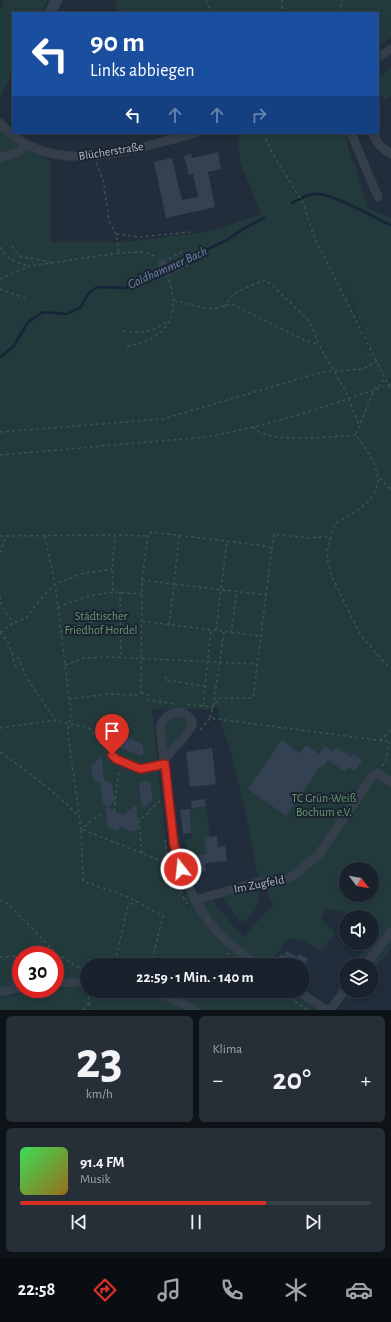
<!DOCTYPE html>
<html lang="de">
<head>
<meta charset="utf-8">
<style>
  :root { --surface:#19222c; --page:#262f38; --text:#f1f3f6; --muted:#9fa4a9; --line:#373f48; --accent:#d93025 }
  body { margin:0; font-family:"Alegreya Sans",sans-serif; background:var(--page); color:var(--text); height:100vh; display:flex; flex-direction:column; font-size:15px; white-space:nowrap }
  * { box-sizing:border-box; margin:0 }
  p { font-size:13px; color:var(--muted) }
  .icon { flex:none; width:22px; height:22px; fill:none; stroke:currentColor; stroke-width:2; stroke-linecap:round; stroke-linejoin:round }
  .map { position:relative; height:1010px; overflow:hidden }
  .panel { display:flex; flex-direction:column; gap:6px; padding:6px; background:#0e1318; flex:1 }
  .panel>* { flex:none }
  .guide { position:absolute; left:12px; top:12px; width:367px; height:122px; border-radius:0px; box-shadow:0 2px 6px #0003,0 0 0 1px var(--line); background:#1a4fa0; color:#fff; overflow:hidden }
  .needle { width:26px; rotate:121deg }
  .fabs { position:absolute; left:339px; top:862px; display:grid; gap:8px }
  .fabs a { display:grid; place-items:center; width:40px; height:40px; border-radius:50%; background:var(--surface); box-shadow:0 2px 6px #0003,0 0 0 1px var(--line); font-size:20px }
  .speed { position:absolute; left:12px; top:946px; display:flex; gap:8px; font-size:20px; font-weight:700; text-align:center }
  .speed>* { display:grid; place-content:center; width:52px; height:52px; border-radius:50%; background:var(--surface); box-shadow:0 2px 6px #0003,0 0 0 1px var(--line); line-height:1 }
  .speed .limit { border:6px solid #d22; background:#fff; color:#111 }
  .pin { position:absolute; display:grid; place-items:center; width:34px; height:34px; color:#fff; margin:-41px -17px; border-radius:50% 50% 50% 0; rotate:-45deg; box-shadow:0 0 4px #0007 }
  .pin .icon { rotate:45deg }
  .me { position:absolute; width:44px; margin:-22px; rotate:344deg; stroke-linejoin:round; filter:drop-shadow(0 0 3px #0008) }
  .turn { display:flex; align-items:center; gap:14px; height:84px; padding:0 12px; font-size:18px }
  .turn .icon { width:52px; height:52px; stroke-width:2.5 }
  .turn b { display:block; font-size:28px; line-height:34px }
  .lanes { display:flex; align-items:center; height:38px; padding:0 12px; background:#0003; justify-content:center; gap:20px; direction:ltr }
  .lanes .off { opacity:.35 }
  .big { font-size:30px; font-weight:700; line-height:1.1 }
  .panel .tile { flex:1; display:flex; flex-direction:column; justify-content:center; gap:6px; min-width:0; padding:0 14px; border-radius:6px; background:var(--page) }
  .panel .dial { align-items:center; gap:0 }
  .dial b { font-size:52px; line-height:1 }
  .song { display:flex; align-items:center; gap:12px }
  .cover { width:48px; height:48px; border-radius:6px; background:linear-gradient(135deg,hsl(130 70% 55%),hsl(40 70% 35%)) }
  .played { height:4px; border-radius:2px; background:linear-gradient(90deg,var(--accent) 70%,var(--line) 70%) }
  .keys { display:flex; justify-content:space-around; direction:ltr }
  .heat { display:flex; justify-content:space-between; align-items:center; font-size:22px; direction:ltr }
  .panel .tiles { flex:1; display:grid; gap:6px; grid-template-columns:1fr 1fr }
  .tile:last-child { grid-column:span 2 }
  .trip { position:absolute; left:80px; top:958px; width:230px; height:40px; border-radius:20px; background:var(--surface); box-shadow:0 2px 6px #0003,0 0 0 1px var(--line); font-weight:700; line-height:40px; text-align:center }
  .tabs { display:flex; height:64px; justify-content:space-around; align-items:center; background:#0a0e12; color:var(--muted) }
  .tabs .icon { width:28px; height:28px }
  .tabs .active { color:var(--accent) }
  .tabs b { font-size:18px; color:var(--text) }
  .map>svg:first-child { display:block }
  .green { fill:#233a3c; fill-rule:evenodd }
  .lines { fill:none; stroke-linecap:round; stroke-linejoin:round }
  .stream { stroke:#152439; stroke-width:2.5 }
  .building { fill:#334152 }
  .path { stroke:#3c5354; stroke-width:1.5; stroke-dasharray:3 3; stroke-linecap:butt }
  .minor { stroke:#353f4b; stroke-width:9 }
  .route-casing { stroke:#8d1f18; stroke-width:10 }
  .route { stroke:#d93025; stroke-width:7 }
  .labels { text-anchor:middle; stroke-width:4; stroke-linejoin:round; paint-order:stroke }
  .street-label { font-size:12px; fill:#b0bac7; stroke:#1b2430 }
  .park-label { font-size:12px; fill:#679971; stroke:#1b2430 }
  .water-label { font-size:13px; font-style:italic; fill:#6884a7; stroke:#1b2430 }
</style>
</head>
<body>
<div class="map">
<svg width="391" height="1010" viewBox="0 0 391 1010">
  <rect width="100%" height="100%" fill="#212d3b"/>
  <path class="green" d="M4,0H48L42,13H13V71L0,97V11Z
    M115,0H391V38L378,45V13H117Z
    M391,69V96L385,100L378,92V79Z
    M0,127L27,149L50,160L51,242H126L213,231L261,214L240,162L238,133H345L353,165V159L368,208L391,218V948L372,972V965H353L363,950L362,943H372V917H361L360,914L326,909L321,920L336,933L321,951L306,941L289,938L267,965H87V977L55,980V955H21V985L0,989ZM342,277L369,346V349H368ZM217,707L224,733L229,745L246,814L256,869L273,904L243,938L212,900L195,906L188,894L182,896L189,907L187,908L169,871L152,709L211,710ZM346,869H372V895H346Z
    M174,717H183L189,725L188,729L168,748H166C165,734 162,725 174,717Z
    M206,806L210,837L204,838L206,854L194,855L187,853L185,839L191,838L189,821L191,820L190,809Z
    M174,869L177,870L186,892L182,893Z
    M254,887L259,893C259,904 254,917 243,922L236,917L221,896Z
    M346,976V991H357L349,1001L337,990Z
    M87,986V991H144L165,998L189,1010H0V998L41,990Z
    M162,991H289L317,1010H201Z"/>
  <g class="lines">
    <path class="stream" d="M292,203C300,199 309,193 319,194C339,197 371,216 391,225
      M0,357L13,347L28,322L43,312L67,314L81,307L88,294L97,287L126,288L227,240L243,229L264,218"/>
  </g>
  <path class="building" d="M50,0H63L56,13H44Z
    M218,152L221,169L208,172L215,207L166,218L154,162L172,158L182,200L198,197L193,174L189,175L184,156L191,154L192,158Z
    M124,736L142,744L144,753L141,756L117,746V742Z
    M282,740L300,753L306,745L319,754L325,746L333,752L337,747L351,757L353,754L362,761L355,771L351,768L350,770L347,768L345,772L328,760L322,768L320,767L286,816L248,789Z
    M212,748L216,784L190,787L186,752Z
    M102,757L104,780L112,783L115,800L108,807L103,804L100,783L93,779L91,765Z
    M144,780L150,783L153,800L142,808L139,784Z
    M205,799L206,806L192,808L191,801Z
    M136,805L139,828L135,831L133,832L121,827L117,831L107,827L106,807L123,815Z
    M190,809L191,833L183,834L180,810Z
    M217,836L218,847L225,846L227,861L205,863L206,871L196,872L194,855L206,854L204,837Z
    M287,951L297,957L299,954L308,959L305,965H285L277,960L281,954L284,956Z"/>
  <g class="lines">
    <path class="path" d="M206,0L212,13
      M282,0L283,13
      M339,13L342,0
      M263,133L273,154L303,203L315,239L391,390
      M96,163L103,179L109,221L116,234L119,253
      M116,234L140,237L190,232
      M12,246L19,256L50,262
      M0,247C8,260 15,262 29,266
      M169,259L182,252
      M175,271L188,265
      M0,279L29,266L119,253L144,252L157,257
      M0,289L27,299
      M174,300L194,306L212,309L232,304L304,340L319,345
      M224,307L233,294L264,280L271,284L310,322L319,345L346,392L359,425
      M123,331C140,335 154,331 168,321
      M127,346C166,339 181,319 169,280
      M253,427C267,445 334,436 356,435C373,459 391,482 364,505C356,513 344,517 335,524L327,549L328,562L332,577L360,634L381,659L391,668
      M0,432L163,419L322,372L363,369L377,361
      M356,434L375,388L380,385V382L386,379
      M0,455L206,437C269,426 331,405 391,384
      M380,478L391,490
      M0,536H6
      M45,536L55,584L71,713L69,724L88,727L107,749
      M272,549L274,534L310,538L330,536
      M0,553L6,536L115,535
      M142,580L174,584L179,536
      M120,592L121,656
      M142,594L113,592L112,569L115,535L147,536
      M0,596L2,607L13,623
      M58,607L89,596L113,592
      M142,621L260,636
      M169,625L174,584L266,595
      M216,630L227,541
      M60,631L107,618L120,617
      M0,632L13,623L26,618L39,601L55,584L81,574L112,569
      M0,632L9,644L14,659
      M231,633L237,592
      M13 662a4 4 0 1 1 8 0a4 4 0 1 1-8 0Z
      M20,663L28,680L55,719
      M65,665L84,658L111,657L257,664
      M166,676L165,680L205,686
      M141,693L149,695L148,700L175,704
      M69,699L106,694L137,695L141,693L142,580L148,534L152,532L266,546L272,549L271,556L253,698H219L213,707L184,704
      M203,706L211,630
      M210,718L213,707L224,632
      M0,728L55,720L69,724L68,734L81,829L103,812
      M200,730L210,718L391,742
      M380,741L391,730
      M0,752C28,772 55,792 79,816
      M382,766L386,761L389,742
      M114,811L119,769
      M165,840C168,863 175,885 187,904
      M142,853L139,821L148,813L147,812L160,801
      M0,900L8,904L56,953L84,971L85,974
      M227,953L241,965
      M32,955L56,953
      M0,957L21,956
      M115,962L128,906L136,901
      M151,965L163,916L126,896L83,881L81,829L172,865
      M88,991L90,1010
      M280,991L308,1010
      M84,1010L89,1002"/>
    <path class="minor" d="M378,57L391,49
      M0,123C50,181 134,149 196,133
      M351,133L378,197
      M372,133L380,146L391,154
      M0,158L18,152L27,145
      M162,263L167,273
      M112,755L116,759L140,769L165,764
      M164,762C171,747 187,739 193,723C184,706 167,711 160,726C169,796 166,864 210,923C223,940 241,953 258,965
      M195,900L258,882L276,883L292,877L319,854L374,774L378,773L391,782
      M365,965L391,932
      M55,983L87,982
      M155,991L195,1010
      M298,991L326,1010
      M0,992L21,988
      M330,1010L346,989"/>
  </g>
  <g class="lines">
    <defs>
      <path id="route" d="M112,755L116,759L140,769L165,764L174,845L181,869"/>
    </defs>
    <use href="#route" class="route-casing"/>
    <use href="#route" class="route"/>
  </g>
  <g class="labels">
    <g class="street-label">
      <text transform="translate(111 151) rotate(-9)" y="4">Blücherstraße</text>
      <text transform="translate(259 884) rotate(-11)" y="4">Im Zugfeld</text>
    </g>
    <g class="park-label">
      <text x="101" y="620">Städtischer<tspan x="101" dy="14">Friedhof Hordel</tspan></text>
      <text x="324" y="802">TC Grün-Weiß<tspan x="324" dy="14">Bochum e.V.</tspan></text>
    </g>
    <g class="water-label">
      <text transform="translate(167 267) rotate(-24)" y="5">Goldhammer Bach</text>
    </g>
  </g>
</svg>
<div class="fabs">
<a><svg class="needle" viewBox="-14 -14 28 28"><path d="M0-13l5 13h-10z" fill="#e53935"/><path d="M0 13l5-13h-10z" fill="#9fa4a9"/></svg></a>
<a><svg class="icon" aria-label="sound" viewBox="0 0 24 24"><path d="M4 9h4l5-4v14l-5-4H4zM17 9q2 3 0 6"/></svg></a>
<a><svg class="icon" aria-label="layers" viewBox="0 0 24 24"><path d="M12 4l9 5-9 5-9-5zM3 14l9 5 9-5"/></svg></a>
</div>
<div class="speed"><div class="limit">30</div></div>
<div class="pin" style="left:112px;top:755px;background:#d93025"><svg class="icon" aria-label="arrive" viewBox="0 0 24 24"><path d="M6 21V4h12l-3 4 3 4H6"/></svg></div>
<svg class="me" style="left:181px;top:869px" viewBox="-20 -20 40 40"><circle r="17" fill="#d93025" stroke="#fff" stroke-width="3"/><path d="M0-11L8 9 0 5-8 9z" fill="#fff"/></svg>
<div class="trip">22:59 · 1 Min. · 140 m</div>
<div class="guide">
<div class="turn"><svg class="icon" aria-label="left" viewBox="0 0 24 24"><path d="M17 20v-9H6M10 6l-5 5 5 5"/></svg><div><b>90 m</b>Links abbiegen</div></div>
<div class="lanes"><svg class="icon" aria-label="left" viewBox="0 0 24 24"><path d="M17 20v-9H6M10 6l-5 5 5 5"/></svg><svg class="icon off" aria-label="ahead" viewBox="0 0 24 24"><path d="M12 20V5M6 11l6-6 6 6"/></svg><svg class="icon off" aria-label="ahead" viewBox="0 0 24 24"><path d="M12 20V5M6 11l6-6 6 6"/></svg><svg class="icon off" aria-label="right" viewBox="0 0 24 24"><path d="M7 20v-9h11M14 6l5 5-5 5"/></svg></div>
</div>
</div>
<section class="panel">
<div class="tiles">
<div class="tile dial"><b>23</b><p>km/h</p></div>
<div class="tile"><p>Klima</p>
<div class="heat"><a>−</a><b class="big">20°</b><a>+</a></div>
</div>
<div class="tile">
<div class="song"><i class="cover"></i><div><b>91.4 FM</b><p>Musik</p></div></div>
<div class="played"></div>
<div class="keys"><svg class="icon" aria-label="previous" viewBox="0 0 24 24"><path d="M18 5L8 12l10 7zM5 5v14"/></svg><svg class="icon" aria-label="pause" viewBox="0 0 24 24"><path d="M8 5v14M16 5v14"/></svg><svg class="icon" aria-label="next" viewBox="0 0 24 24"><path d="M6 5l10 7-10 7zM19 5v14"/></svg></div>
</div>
</div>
</section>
<nav class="tabs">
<b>22:58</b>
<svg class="icon active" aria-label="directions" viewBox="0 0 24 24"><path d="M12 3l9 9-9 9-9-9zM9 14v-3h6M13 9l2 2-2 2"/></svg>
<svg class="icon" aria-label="music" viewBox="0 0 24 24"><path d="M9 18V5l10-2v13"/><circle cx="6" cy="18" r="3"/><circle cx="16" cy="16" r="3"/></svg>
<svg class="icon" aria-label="phone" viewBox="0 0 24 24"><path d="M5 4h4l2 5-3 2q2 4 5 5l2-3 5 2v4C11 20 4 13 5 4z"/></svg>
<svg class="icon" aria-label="climate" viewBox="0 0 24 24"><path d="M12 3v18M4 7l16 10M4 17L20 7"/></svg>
<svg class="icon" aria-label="car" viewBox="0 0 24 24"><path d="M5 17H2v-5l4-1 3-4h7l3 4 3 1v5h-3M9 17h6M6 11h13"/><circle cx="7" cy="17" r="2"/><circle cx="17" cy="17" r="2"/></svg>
</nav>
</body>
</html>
